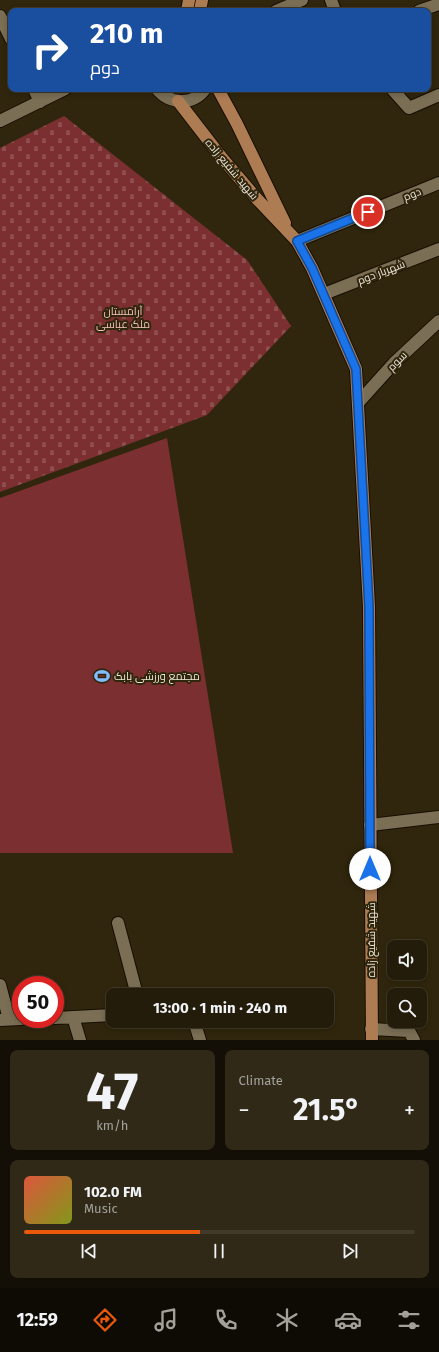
<!DOCTYPE html>
<html lang="en">
<head>
<meta charset="utf-8">
<style>
  :root { --surface:#241c0a; --page:#302918; --text:#f1f3f6; --muted:#a3a19c; --line:#413a2b; --accent:#ea580c }
  body { margin:0; font-family:"Fira Sans",Cairo,sans-serif; background:var(--page); color:var(--text); height:100vh; display:flex; flex-direction:column; font-size:15px; white-space:nowrap }
  * { box-sizing:border-box; margin:0 }
  p { font-size:13px; color:var(--muted) }
  .icon { flex:none; width:22px; height:22px; fill:none; stroke:currentColor; stroke-width:2; stroke-linecap:round; stroke-linejoin:round }
  .map { position:relative; height:1040px; overflow:hidden }
  .details { display:flex; flex-direction:column; gap:10px; padding:10px; background:#140f06; flex:1 }
  .details>* { flex:none }
  .guide { position:absolute; left:8px; top:8px; width:423px; height:84px; border-radius:8px; box-shadow:0 2px 6px #0003,0 0 0 1px var(--line); background:#1a4fa0; color:#fff; overflow:hidden }
  .buttons { position:absolute; left:387px; top:940px; display:grid; gap:8px }
  .buttons a { display:grid; place-items:center; width:40px; height:40px; border-radius:8px; background:var(--surface); box-shadow:0 2px 6px #0003,0 0 0 1px var(--line); font-size:20px }
  .speed { position:absolute; left:12px; top:976px; display:flex; gap:8px; font-size:20px; font-weight:700; text-align:center }
  .speed>* { display:grid; place-content:center; width:52px; height:52px; border-radius:50%; background:var(--surface); box-shadow:0 2px 6px #0003,0 0 0 1px var(--line); line-height:1 }
  .speed .limit { border:6px solid #d22; background:#fff; color:#111 }
  .pin { position:absolute; display:grid; place-items:center; width:34px; height:34px; color:#fff; margin:-17px; border:2px solid #fff; border-radius:50%; box-shadow:0 1px 4px #0007 }
  .me { position:absolute; width:44px; margin:-22px; rotate:0deg; stroke-linejoin:round; filter:drop-shadow(0 0 3px #0008) }
  .turn { display:flex; align-items:center; gap:14px; height:84px; padding:0 16px; font-size:18px }
  .turn .icon { width:52px; height:52px; stroke-width:2.5 }
  .turn b { display:block; font-size:28px; line-height:34px }
  .big { font-size:30px; font-weight:700; line-height:1.1 }
  .details .tile { flex:1; display:flex; flex-direction:column; justify-content:center; gap:6px; min-width:0; padding:0 14px; border-radius:8px; background:var(--page) }
  .details .dial { align-items:center; gap:0 }
  .dial b { font-size:52px; line-height:1 }
  .song { display:flex; align-items:center; gap:12px }
  .cover { width:48px; height:48px; border-radius:6px; background:linear-gradient(135deg,hsl(10 70% 55%),hsl(70 70% 35%)) }
  .played { height:4px; border-radius:2px; background:linear-gradient(90deg,var(--accent) 45%,var(--line) 45%) }
  .keys { display:flex; justify-content:space-around; direction:ltr }
  .heat { display:flex; justify-content:space-between; align-items:center; font-size:22px; direction:ltr }
  .details .tiles { flex:1; display:grid; gap:10px; grid-template-columns:1fr 1fr }
  .tile:last-child { grid-column:span 2 }
  .trip { position:absolute; left:106px; top:988px; width:228px; height:40px; border-radius:8px; background:var(--surface); box-shadow:0 2px 6px #0003,0 0 0 1px var(--line); font-weight:700; line-height:40px; text-align:center }
  .menu { display:flex; height:64px; justify-content:space-around; align-items:center; background:#0e0b04; color:var(--muted) }
  .menu .icon { width:28px; height:28px }
  .menu .selected { color:var(--accent) }
  .menu b { font-size:18px; color:var(--text) }
  .map>svg:first-child { display:block }
  .cemetery { fill:url(#cemetery-stones) }
  .pitch { fill:#7b2f31 }
  .lines { fill:none; stroke-linecap:round; stroke-linejoin:round }
  .minor-casing { stroke:#180e00; stroke-width:14 }
  .major-casing { stroke:#180e00; stroke-width:14 }
  .minor { stroke:#7a6e54; stroke-width:12 }
  .major { stroke:#ad7c53; stroke-width:12 }
  .route-casing { stroke:#114b97; stroke-width:10 }
  .route { stroke:#1a73e8; stroke-width:7 }
  .labels { text-anchor:middle; stroke-width:4; stroke-linejoin:round; paint-order:stroke }
  .street-label { font-size:11px; fill:#ece6d7; stroke:#30260d }
  .park-label { font-size:11px; fill:#f5c0bd; stroke:#30260d }
  .poi-label { font-size:11px; fill:#ece6d7; stroke:#30260d; text-anchor:start }
</style>
</head>
<body>
<div class="map">
<svg width="439" height="1040" viewBox="0 0 439 1040">
  <defs>
    <pattern id="cemetery-stones" width="16" height="16" patternUnits="userSpaceOnUse"><rect width="16" height="16" fill="#7b2f31"/><path d="M2 7V4a2 2 0 0 1 4 0v3zM10 15v-3a2 2 0 0 1 4 0v3z" fill="#8e4d4e"/></pattern>
  </defs>
  <rect width="100%" height="100%" fill="#30260d"/>
  <path class="cemetery" d="M64,116L247,260L291,326L207,415L0,492V148Z"/>
  <path class="pitch" d="M167,438L233,853H0V498Z"/>
  <g class="lines">
    <defs>
      <path id="minor" d="M331,0L335,11
        M276,11L302,0
        M419,11L439,4
        M0,16L11,39
        M34,89L40,102
        M157,89C169,104 193,106 205,89
        M392,89L409,108L439,95
        M0,121L65,89
        M297,241L439,183
        M324,294L439,249
        M358,403L394,363L439,321
        M370,825L439,817
        M118,923L137,995
        M0,985L9,1019
        M73,1017L80,1040
        M55,1018L113,1015
        M0,1020L21,1019
        M194,1021L200,1040
        M371,1029L409,1031L414,1040"/>
      <path id="major" d="M187,11L189,0
        M200,11L202,0
        M218,89L237,124L285,223
        M178,101L222,158L257,199L297,241L312,268L356,369L369,607L372,1040"/>
    </defs>
    <use href="#minor" class="minor-casing"/>
    <use href="#major" class="major-casing"/>
    <use href="#minor" class="minor"/>
    <use href="#major" class="major"/>
  </g>
  <g class="lines">
    <defs>
      <path id="route" d="M368,212L297,241L312,268L356,369L369,607L370,869"/>
    </defs>
    <use href="#route" class="route-casing"/>
    <use href="#route" class="route"/>
  </g>
  <defs>
    <symbol id="stadium-bare" viewBox="-9 -9 18 18"><path d="M0-5a6.5 5 0 1 0 0 10a6.5 5 0 1 0 0-10ZM-3.5-1.8h7v3.6h-7Z" fill="#83bcfb" stroke="#30260d" stroke-width="2.5" paint-order="stroke"/></symbol>
  </defs>
  <g fill-rule="evenodd">
    <use href="#stadium-bare" x="91" y="665" width="22" height="22"/>
  </g>
  <g class="labels">
    <g class="street-label">
      <text transform="translate(232 169) rotate(50)" y="4">شهید شفیع زاده</text>
      <text transform="translate(412 194) rotate(-22)" y="4">دوم</text>
      <text transform="translate(381 272) rotate(-21)" y="4">شهریار دوم</text>
      <text transform="translate(397 361) rotate(-45)" y="4">سوم</text>
      <text transform="translate(371 940) rotate(-90)" y="4">شهید شفیع زاده</text>
    </g>
    <g class="park-label">
      <text x="123" y="315">آرامستان<tspan x="123" dy="13">ملک عباسی</tspan></text>
    </g>
    <g class="poi-label">
      <text x="114" y="680">مجتمع ورزشی بابک</text>
    </g>
  </g>
</svg>
<div class="buttons">
<a><svg class="icon" aria-label="sound" viewBox="0 0 24 24"><path d="M4 9h4l5-4v14l-5-4H4zM17 9q2 3 0 6"/></svg></a>
<a><svg class="icon" aria-label="search" viewBox="0 0 24 24"><circle cx="10" cy="10" r="6"/><path d="M15 15l6 6"/></svg></a>
</div>
<div class="speed"><div class="limit">50</div></div>
<div class="pin" style="left:368px;top:212px;background:#d93025"><svg class="icon" aria-label="arrive" viewBox="0 0 24 24"><path d="M6 21V4h12l-3 4 3 4H6"/></svg></div>
<svg class="me" style="left:370px;top:869px" viewBox="-20 -20 40 40"><circle r="19" fill="#fff"/><path d="M0-13L10 11 0 6-10 11z" fill="#1a73e8"/></svg>
<div class="trip">13:00 · 1 min · 240 m</div>
<div class="guide">
<div class="turn"><svg class="icon" aria-label="right" viewBox="0 0 24 24"><path d="M7 20v-9h11M14 6l5 5-5 5"/></svg><div><b>210 m</b>دوم</div></div>
</div>
</div>
<section class="details">
<div class="tiles">
<div class="tile dial"><b>47</b><p>km/h</p></div>
<div class="tile"><p>Climate</p>
<div class="heat"><a>−</a><b class="big">21.5°</b><a>+</a></div>
</div>
<div class="tile">
<div class="song"><i class="cover"></i><div><b>102.0 FM</b><p>Music</p></div></div>
<div class="played"></div>
<div class="keys"><svg class="icon" aria-label="previous" viewBox="0 0 24 24"><path d="M18 5L8 12l10 7zM5 5v14"/></svg><svg class="icon" aria-label="pause" viewBox="0 0 24 24"><path d="M8 5v14M16 5v14"/></svg><svg class="icon" aria-label="next" viewBox="0 0 24 24"><path d="M6 5l10 7-10 7zM19 5v14"/></svg></div>
</div>
</div>
</section>
<nav class="menu">
<b>12:59</b>
<svg class="icon selected" aria-label="directions" viewBox="0 0 24 24"><path d="M12 3l9 9-9 9-9-9zM9 14v-3h6M13 9l2 2-2 2"/></svg>
<svg class="icon" aria-label="music" viewBox="0 0 24 24"><path d="M9 18V5l10-2v13"/><circle cx="6" cy="18" r="3"/><circle cx="16" cy="16" r="3"/></svg>
<svg class="icon" aria-label="phone" viewBox="0 0 24 24"><path d="M5 4h4l2 5-3 2q2 4 5 5l2-3 5 2v4C11 20 4 13 5 4z"/></svg>
<svg class="icon" aria-label="climate" viewBox="0 0 24 24"><path d="M12 3v18M4 7l16 10M4 17L20 7"/></svg>
<svg class="icon" aria-label="car" viewBox="0 0 24 24"><path d="M5 17H2v-5l4-1 3-4h7l3 4 3 1v5h-3M9 17h6M6 11h13"/><circle cx="7" cy="17" r="2"/><circle cx="17" cy="17" r="2"/></svg>
<svg class="icon" aria-label="filters" viewBox="0 0 24 24"><path d="M4 7h16M4 17h16"/><circle cx="9" cy="7" r="2"/><circle cx="15" cy="17" r="2"/></svg>
</nav>
</body>
</html>
